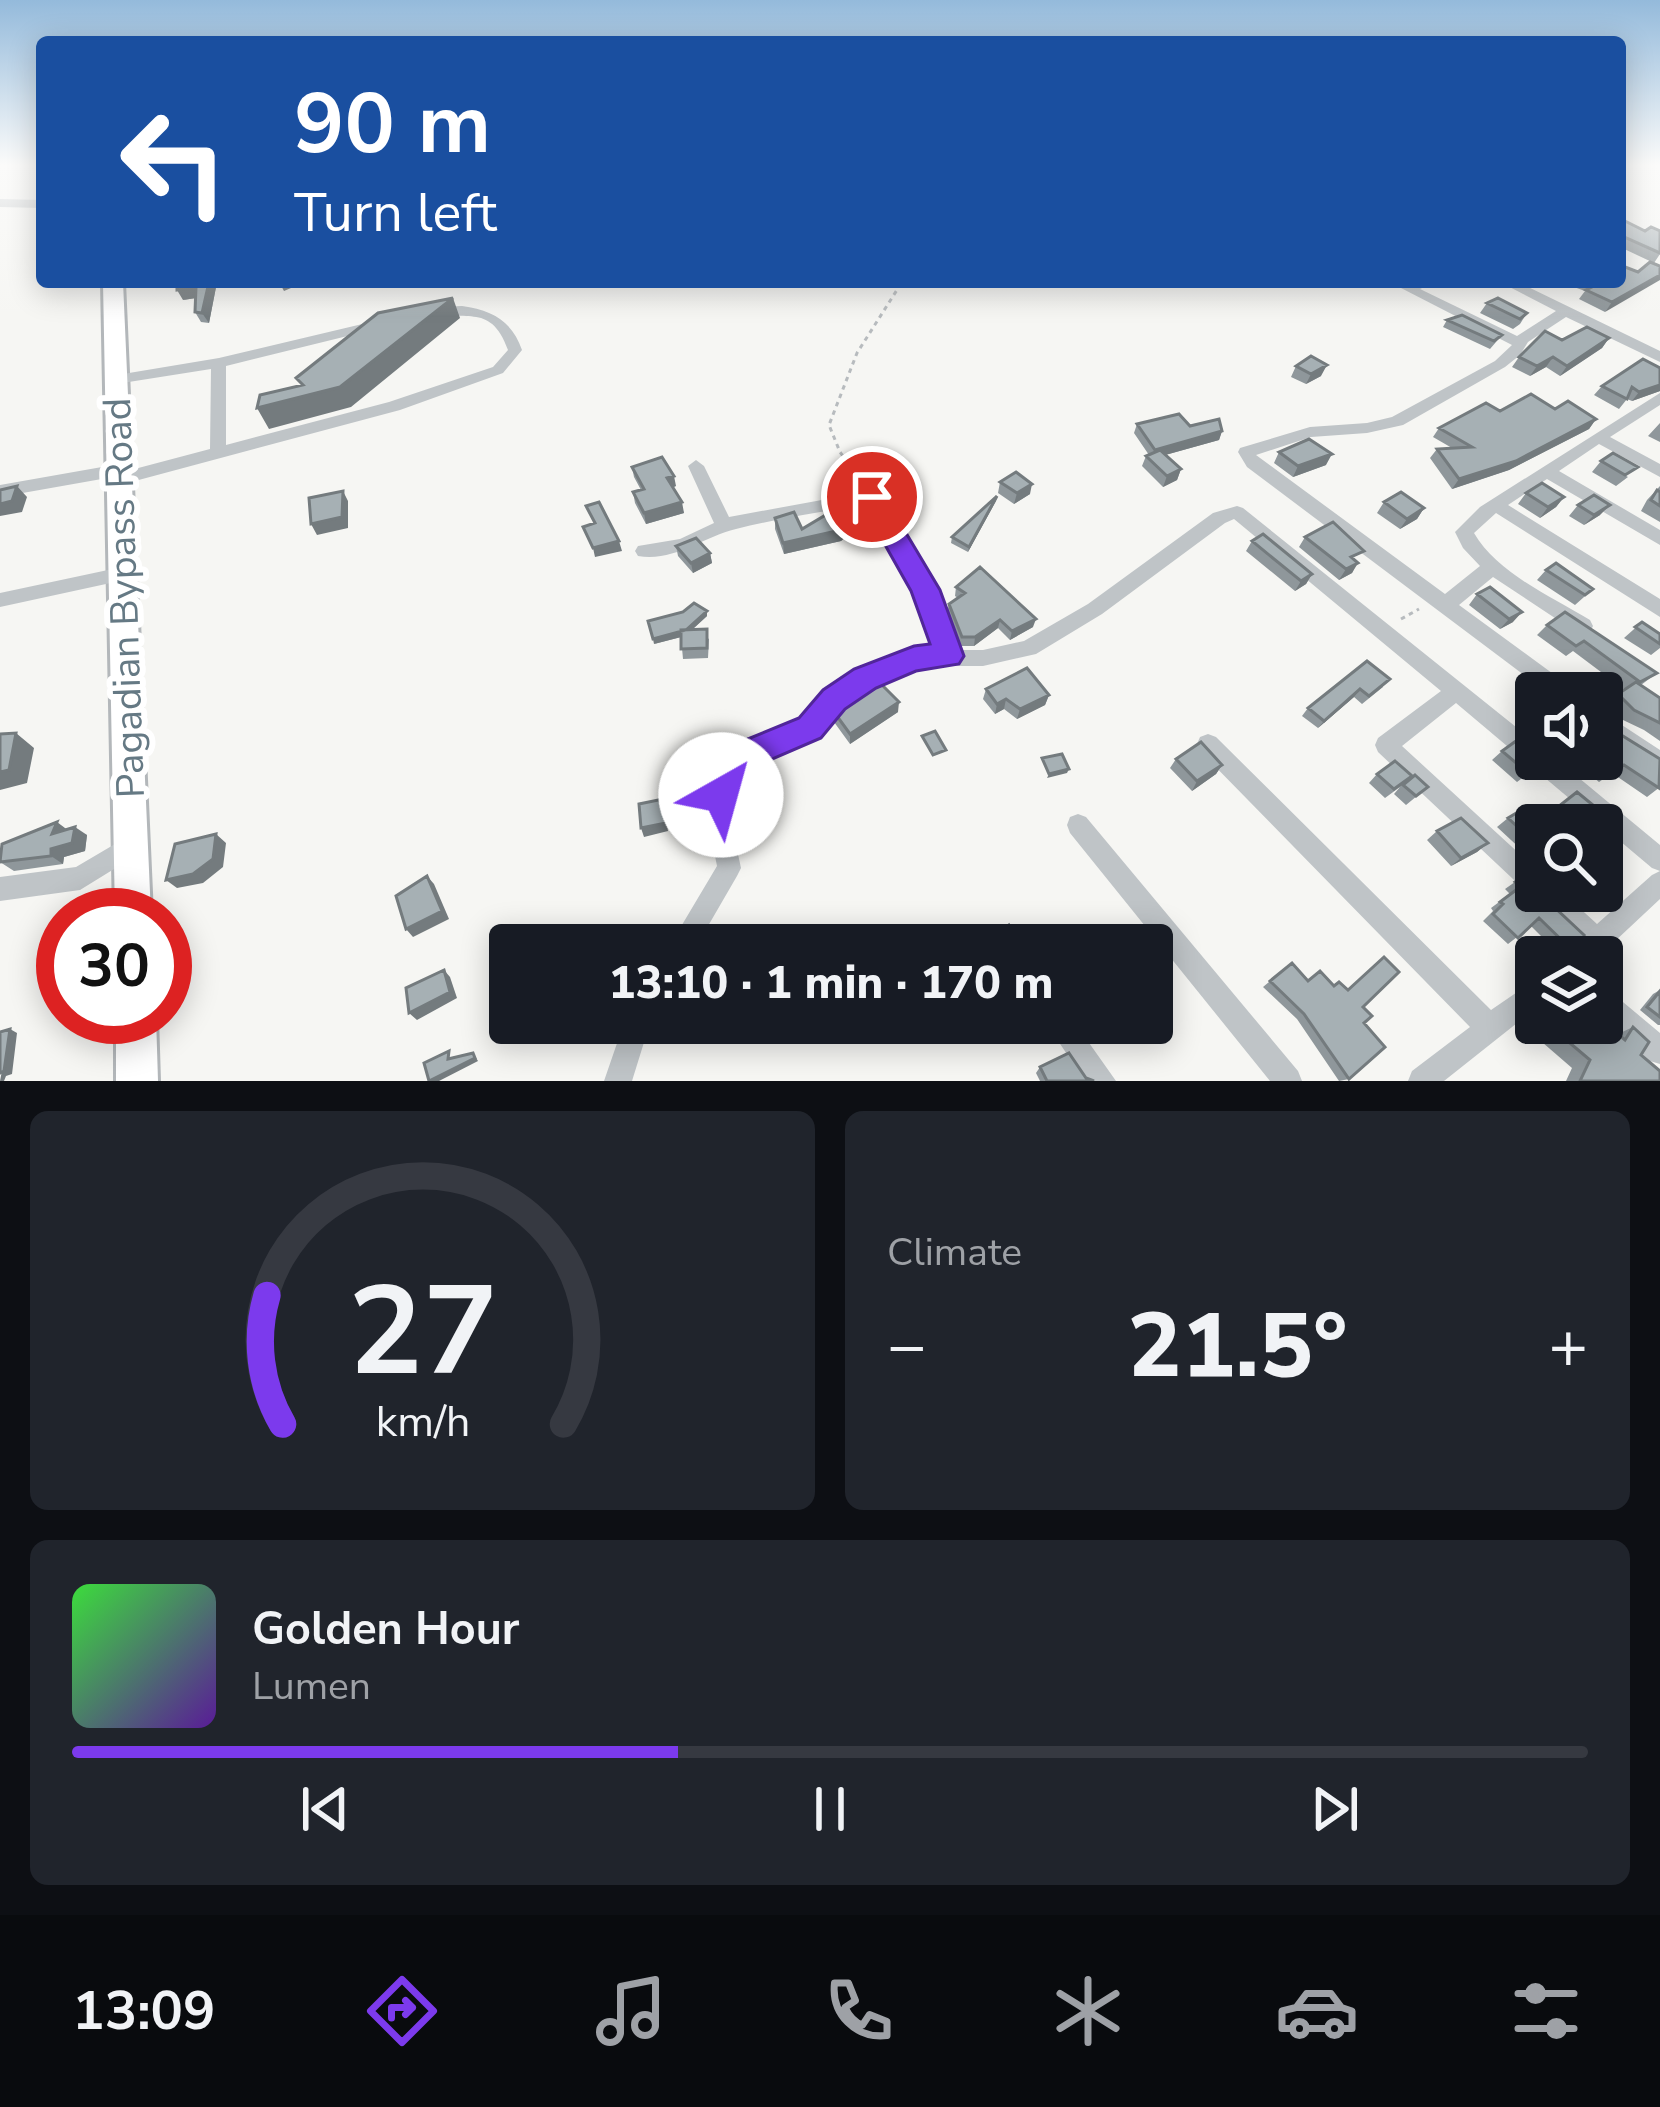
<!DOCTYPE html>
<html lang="en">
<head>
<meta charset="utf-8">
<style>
  :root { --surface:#171b24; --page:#20242c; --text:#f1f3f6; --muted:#9ea1a6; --line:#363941; --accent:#7c3aed }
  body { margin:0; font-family:"Nunito Sans",sans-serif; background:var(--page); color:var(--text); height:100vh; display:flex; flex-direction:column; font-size:45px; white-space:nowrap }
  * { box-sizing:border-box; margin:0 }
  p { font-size:39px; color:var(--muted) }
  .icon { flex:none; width:66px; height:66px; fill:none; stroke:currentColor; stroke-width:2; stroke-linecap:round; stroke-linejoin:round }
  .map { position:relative; height:1081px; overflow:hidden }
  .sheet { display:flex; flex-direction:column; gap:30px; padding:30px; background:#0d0f14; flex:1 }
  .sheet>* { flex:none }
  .top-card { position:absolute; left:36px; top:36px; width:1590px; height:252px; border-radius:12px; box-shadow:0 6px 30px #0003; background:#1a4fa0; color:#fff; overflow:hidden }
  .controls { position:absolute; left:1515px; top:672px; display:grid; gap:24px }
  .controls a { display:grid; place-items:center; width:108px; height:108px; border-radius:12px; background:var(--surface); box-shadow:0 6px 30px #0003; font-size:60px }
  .speed { position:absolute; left:36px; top:888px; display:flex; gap:24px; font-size:60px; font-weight:700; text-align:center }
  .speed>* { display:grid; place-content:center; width:156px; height:156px; border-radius:50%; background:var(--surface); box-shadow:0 6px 30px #0003; line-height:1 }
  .speed .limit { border:18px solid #d22; background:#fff; color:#111 }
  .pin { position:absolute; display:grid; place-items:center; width:102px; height:102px; color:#fff; margin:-51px; border:6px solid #fff; border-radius:50%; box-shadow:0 3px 12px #0007 }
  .me { position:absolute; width:132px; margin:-66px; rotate:38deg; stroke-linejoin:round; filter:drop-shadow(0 0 9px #0008) }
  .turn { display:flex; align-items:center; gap:42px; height:252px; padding:0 60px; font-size:54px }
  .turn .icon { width:156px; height:156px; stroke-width:2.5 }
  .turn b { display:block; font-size:84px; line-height:102px }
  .big { font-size:90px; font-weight:800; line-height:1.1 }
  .sheet .widget { flex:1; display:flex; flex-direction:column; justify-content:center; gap:18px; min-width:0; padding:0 42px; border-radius:18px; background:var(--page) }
  .sheet .dial { align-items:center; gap:0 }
  .dial svg { height:312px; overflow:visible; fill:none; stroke:var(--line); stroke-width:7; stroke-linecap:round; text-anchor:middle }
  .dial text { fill:var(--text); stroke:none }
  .song { display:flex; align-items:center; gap:36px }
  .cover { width:144px; height:144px; border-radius:18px; background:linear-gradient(135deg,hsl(120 70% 55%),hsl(270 70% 35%)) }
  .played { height:12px; border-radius:6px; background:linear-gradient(90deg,var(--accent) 40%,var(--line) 40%) }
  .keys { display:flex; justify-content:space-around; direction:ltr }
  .heat { display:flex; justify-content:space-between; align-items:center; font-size:66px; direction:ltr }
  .sheet .tiles { flex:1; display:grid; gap:30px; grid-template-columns:1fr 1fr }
  .widget:last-child { grid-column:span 2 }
  .trip { position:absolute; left:489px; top:924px; width:684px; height:120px; border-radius:12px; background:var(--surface); box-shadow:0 6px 30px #0003; font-weight:800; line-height:120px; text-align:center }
  .tab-bar { display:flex; height:192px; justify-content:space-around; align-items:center; background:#090b0e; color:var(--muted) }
  .tab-bar .icon { width:84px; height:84px }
  .tab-bar .selected { color:var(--accent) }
  .tab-bar b { font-size:54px; color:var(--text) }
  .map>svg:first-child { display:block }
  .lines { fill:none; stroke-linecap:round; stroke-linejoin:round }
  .highway-casing { stroke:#b3b7ba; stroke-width:6 }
  .path { stroke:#b7bbbe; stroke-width:3; stroke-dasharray:4.5 4.5; stroke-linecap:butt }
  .minor { fill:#bfc4c7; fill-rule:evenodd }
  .highway { fill:#fff; fill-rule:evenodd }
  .wall { fill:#8f979b }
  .shaded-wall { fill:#747b7e }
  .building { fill:#a6b0b4; stroke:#747b7e; stroke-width:3 }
  .route { fill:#7c3aed; stroke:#51269a; stroke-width:3 }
  .labels { text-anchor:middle; stroke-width:12; stroke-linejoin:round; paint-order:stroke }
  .street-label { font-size:39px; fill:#657984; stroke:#fff }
</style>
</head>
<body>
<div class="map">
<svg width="1660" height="1081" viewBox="0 0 1660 1081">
  <rect width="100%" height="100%" fill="#f6f6f3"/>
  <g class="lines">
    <defs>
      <path id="highway" d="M103,282H123L151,915H115Z
        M116,1017H156L158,1081H116Z"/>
    </defs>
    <use href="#highway" class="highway-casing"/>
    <path class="path" d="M864,485L840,452L829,425L857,353L902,282
      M1401,619L1419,609"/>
    <path class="minor" d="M0,199L42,200V208L0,207Z
      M1413,282H1434L1420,289L1517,336L1556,311L1500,282H1518L1660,351V362L1566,317L1528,342L1520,355L1505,367L1403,425L1367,433L1311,437L1256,455L1445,594L1480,566L1463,548L1455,532L1480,507L1660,393V405L1610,437L1660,464V477L1599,444L1559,471L1660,530V545L1547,479L1508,505L1660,599V617L1496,513L1474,533C1497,573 1552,597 1590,620L1593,626L1590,632L1583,634L1576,632L1493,577L1459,605L1571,687L1574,693H1548L1247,467L1238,452L1240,448L1310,427L1367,423L1392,417L1495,361L1512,345L1401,288Z
      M462,306C492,310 512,321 522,350L503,373L400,410L120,485L114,483L113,477L0,497V485L119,464L125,466L127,471L210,449L211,369L116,384L108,379L111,376L219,358L375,321L380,322V328L226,366V445L389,402L493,367L508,350C490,299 461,325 430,311L437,307Z
      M696,460L704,466L729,517L871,491L877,493L934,590L957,650H983L1024,641L1088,604L1213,513L1237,506L1243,508L1536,743V759H1556L1660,845V899L1598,957H1567L1579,941L1378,752L1375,745L1378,738L1441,691L1234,519L1225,523L1102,614L1036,654L983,666H915L872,684L841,705L818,735L753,763L728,808L741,868L737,876L697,945H670L717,866L705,807L737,749L802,721L827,693L858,672L914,650H937L916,591L866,504C823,512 779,518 736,529C702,537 675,562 638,556L635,551L638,546L680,539L714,523L688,466ZM1456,703L1652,868L1660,871L1652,875L1597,924L1561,891H1536V869L1402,746Z
      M122,567L129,569L131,574L129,579L0,607V593Z
      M1602,712L1660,750V772L1602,733Z
      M1208,734L1216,737L1491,1010L1536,979V1008L1444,1081H1408L1412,1071L1470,1027L1200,751L1197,744L1200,737Z
      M1078,814L1086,817L1298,1071L1302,1081H1270L1070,833L1067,825L1070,817Z
      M132,834L140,837L144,845L140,853L80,890L0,901V877L76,867Z
      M1602,988L1611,992L1660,1033V1064L1650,1061L1602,1018Z
      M624,1023H650L632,1081H604Z
      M1046,1023H1075L1116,1081H1085Z"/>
    <use href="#highway" class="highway"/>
  </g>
  <path class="wall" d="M1620,219L1645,231H1660V254L1654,263L1620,247Z
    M1638,272L1605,312L1579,299L1585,291L1563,283L1620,282Z
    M217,282L209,323L201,322L195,312L196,298L183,300Z
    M1487,303L1527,313L1520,324L1513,329L1480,313Z
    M1447,320L1502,335L1490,349L1443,327Z
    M1609,338L1602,348L1560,376L1546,367L1530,376L1512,367L1519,357L1562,340Z
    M1296,366L1321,376L1306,384L1291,377Z
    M1660,368V391L1632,401L1627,399L1619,409L1594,395L1602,386Z
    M1555,409L1596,419L1589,429L1509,470L1452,489L1430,458L1437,449L1452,448L1433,437L1439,428L1500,411Z
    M1660,423V442L1648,436Z
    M1137,424L1190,426L1222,431L1219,440L1165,455L1181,469L1177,480L1163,487L1142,466L1146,456L1149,455L1134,433Z
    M1279,452L1326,465L1293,477L1274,463Z
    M1601,461L1628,477L1616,486L1592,472Z
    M632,467L676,486L673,487L684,513L646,524L635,503L633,492L641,490L634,477Z
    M1000,482L1030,494L1014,504L998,493Z
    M1660,486V522L1641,511L1647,500Z
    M1526,493L1564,497L1556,507L1540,518L1518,504Z
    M997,496L968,552L951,543L952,537Z
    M1384,502L1424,508L1417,519L1400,529L1377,513Z
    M1578,505L1600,515L1584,525L1569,516Z
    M775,518L802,529L859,525L841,541L784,554L775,529Z
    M1305,537L1357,562L1352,573L1339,580L1299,547Z
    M1252,541L1312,574L1306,584L1295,591L1246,551Z
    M676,546L710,553L712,563L693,573L678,556Z
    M1546,570L1593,589L1575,605L1537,580Z
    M956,587L1033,627L1010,640L998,628L974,646H961L947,613L949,604L958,598L955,596Z
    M1477,594L1513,622L1500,629L1469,605Z
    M707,611V616L693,629L709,639L708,658L683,659L681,637L654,644Z
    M1642,622L1660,634V648L1651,655L1624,638Z
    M1547,625L1657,673L1641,685L1660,698V741L1644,730L1623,720L1607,704L1625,690L1573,651L1566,656L1537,635Z
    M1367,661L1383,687L1362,704L1354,697L1318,728L1302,716L1308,708Z
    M986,689L1049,695L1045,705L1017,719L1004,709L995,714L983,699Z
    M1536,697V725L1519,711Z
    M834,712H898L850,744L834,722Z
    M1610,728L1660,787L1647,797L1612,773L1599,782L1572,759H1602Z
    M1502,751L1542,763L1517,782L1492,760Z
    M1176,759L1222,765L1216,774L1192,791L1170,768Z
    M1377,774L1412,776L1428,787L1406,805L1394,794L1400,787L1385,798L1369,783Z
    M1537,814H1549L1605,815L1592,825H1572L1569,823L1525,853L1497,827L1508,818Z
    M67,829L87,835L85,851L64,857L63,864L14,871L0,862Z
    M1437,831L1488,843L1477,852L1451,866L1427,840Z
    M1522,877L1571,949L1560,955L1531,926L1508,944L1483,921L1493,911L1491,908L1510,894L1505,889Z
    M1384,957L1363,1007L1364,1023L1349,1079L1339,1081L1297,1019L1263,987L1292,963L1308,980L1347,990Z
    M1660,990V1025H1658L1640,1010L1653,994Z
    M999,1023H1035L1010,1040Z
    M1544,1023H1602L1618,1034L1633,1027L1641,1055L1660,1081H1566L1572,1068L1535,1036Z
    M1040,1067L1094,1081H1040L1036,1073Z"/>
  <path class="shaded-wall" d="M1660,275V280L1605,312L1612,302Z
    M209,282H217L209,323L202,313Z
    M279,282H305L284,291Z
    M196,287L202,297L183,300L177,290Z
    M453,298L460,318L351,407L269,429L257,408L340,387Z
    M1609,338L1602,348L1560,376L1567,366Z
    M1553,357L1546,367L1530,376L1537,366Z
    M1327,365L1321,376L1306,384L1311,374Z
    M1660,385V391L1632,401L1639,392Z
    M1596,419L1589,429L1509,470L1452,489L1459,479Z
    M1222,431L1219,440L1151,459L1155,450Z
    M1332,454L1326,465L1293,477L1298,466Z
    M1181,469L1177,480L1163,487L1167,476Z
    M674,476L676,486L669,489L667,478Z
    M1032,484L1030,494L1014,504L1017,493Z
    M17,486L27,497L22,512L0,516V504Z
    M343,491L348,501V528L317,535L311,524Z
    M997,496L996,501L968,552L969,547Z
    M1564,497L1556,507L1540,518L1548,507Z
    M682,502L684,513L646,524L644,513Z
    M1610,505L1600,515L1584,525L1594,515Z
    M1424,508L1417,519L1400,529L1407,519Z
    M860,514L859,525L841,541L784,554L783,543Z
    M619,541L622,551L595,557L593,548Z
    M710,553L712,563L693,573L691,563Z
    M1358,563L1352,573L1339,580L1346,569Z
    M1312,574L1306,584L1295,591L1301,581Z
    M707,611V616L685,636L654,644L653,639Z
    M1522,612L1513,622L1500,629L1509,619Z
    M1036,619L1033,627L1010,640L1012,631Z
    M1000,620L998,628L974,646L975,637Z
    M1360,689L1354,697L1318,728L1324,721Z
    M1049,695L1045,705L1017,719L1020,709Z
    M1006,699L1004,709L995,714L997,704Z
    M899,702L898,712L850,744V734Z
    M16,733L34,748L27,783L0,790V772Z
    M1222,765L1216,774L1192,791L1197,781Z
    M1069,769L1067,773L1047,778L1049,774Z
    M663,799L668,831L644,837L641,828Z
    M57,822L69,831L52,834Z
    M75,827L87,835L85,851L64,857L63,864L51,856V849Z
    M216,834L226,843L223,867L203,883L177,888L166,880Z
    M1488,843L1477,852L1451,866L1461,858Z
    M427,876L434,884L449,919L413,937L406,929Z
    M444,970L450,977L457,998L417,1020L409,1013Z
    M1030,1023H1035L1010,1040L1013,1034Z
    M10,1029L17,1033L12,1074L6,1076L4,1081H0Z
    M473,1053L478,1061L439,1081H430Z"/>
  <path class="building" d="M1621,219L1645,231L1651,227L1660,231V253L1620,235Z
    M1650,262L1660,266V275L1612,302L1586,290L1598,284L1592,282H1620V265L1638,272Z
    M177,282H209L202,313L195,312L196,287L177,290Z
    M453,298L340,387L257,408L260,395L303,385L296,378L378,313Z
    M1498,298L1527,313L1520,319L1487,303Z
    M1462,315L1502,335L1494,341L1447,320Z
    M1587,327L1609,338L1567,366L1553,357L1537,366L1519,357L1545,331L1562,340Z
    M1311,356L1327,365L1311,374L1296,366Z
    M1643,359L1660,368V385L1639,392L1632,387L1627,399L1602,386Z
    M1531,394L1555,409L1568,401L1596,419L1516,461L1459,479L1437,449L1472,447L1439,428L1486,403L1500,411Z
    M1179,414L1190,426L1219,419L1222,431L1155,450L1137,424Z
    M1309,439L1332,454L1298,466L1279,452Z
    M1160,450L1181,469L1167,476L1146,456Z
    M1613,453L1638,467L1625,475L1601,461Z
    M662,457L674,476L667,478L682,502L644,513L633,492L644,489L632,467Z
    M1016,472L1032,484L1017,493L1000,482Z
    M1542,483L1564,497L1548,507L1526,493Z
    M17,486L12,501L0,504V490Z
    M1657,490L1660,492V506L1651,500Z
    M343,491L342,517L311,524L309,498Z
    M1401,492L1424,508L1407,519L1384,502Z
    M1594,495L1610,505L1594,515L1578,505Z
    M997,496L969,547L952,537Z
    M849,501L860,514L841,530L783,543L775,518L794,512L802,529Z
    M599,502L619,541L593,548L583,527L595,523L586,506Z
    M1333,522L1364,551L1351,557L1358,563L1346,569L1305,537Z
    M1263,534L1312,574L1301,581L1252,541Z
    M696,538L710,553L691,563L676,546Z
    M1556,563L1593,589L1585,595L1546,570Z
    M980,567L1036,619L1012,631L1000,620L975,637H962L949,604L965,593L956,587Z
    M1490,587L1522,612L1509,619L1477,594Z
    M694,603L707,611L686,630L653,639L648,621L683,612Z
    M1565,612L1657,673L1640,682L1584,641L1576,646L1547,625Z
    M1642,622L1660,634V644L1635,627Z
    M707,629V648L681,649V630Z
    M1367,661L1390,679L1369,696L1360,689L1324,721L1308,708Z
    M1027,668L1049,695L1020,709L1006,699L997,704L986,689Z
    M875,678L899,702L850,734L834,712Z
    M1636,682L1660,698V723L1634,710L1618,694Z
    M1602,720L1610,728L1660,759L1659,788L1624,765L1610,773L1593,759H1602Z
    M935,731L946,750L933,755L922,736Z
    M16,733L9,770L0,772V734Z
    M1516,741L1542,763L1528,773L1502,751Z
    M1201,742L1222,765L1197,781L1176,759Z
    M1062,754L1069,769L1049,774L1042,758Z
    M1395,761L1412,776L1394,789L1377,774Z
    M1415,775L1428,787L1416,796L1403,785Z
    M1577,792L1605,815L1593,824L1581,814L1565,825H1536V844L1508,818L1528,806L1537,814L1544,809L1549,814Z
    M663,799L666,823L641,828L639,804Z
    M1461,818L1488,843L1461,858L1437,831Z
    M57,822L52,834L75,827L72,843L51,849V856L0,862L2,844Z
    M216,834L213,859L193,874L166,880L175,844Z
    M427,876L442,911L406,929L396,896Z
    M1522,877L1584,935L1571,949L1539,918L1518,938L1493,914L1503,904L1500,902L1520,887L1515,882Z
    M1009,925L1023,945H983Z
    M1384,957L1399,972L1363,1007L1372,1016L1364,1023L1385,1047L1349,1079L1304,1014L1270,981L1292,963L1308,981L1320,971L1334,986L1339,982L1348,990Z
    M444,970L450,992L409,1013L406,988Z
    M1660,991V1017L1647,1007Z
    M1602,1021L1625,1040L1633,1027L1649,1042L1641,1055L1660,1071V1081H1580L1590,1060L1552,1028L1555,1023H1602Z
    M1006,1023H1030L1013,1034Z
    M10,1029L4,1071L0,1073V1032Z
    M449,1051L448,1059L473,1053L475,1058L429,1081L424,1063Z
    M1069,1053L1086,1078L1094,1081H1047L1040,1067Z"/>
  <linearGradient id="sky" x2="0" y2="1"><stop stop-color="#94badb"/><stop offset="0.52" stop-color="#fbfbfa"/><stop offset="1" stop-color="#fbfbfa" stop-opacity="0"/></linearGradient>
  <rect width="1660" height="317" fill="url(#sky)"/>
  <path class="route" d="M872,488L881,491L940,590L964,656L959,664L916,671L876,688L845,709L821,738L756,766L733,806L721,810L709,806L704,795L733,745L799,718L823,690L854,669L914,646L930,644L911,591L858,497Z"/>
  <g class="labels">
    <g class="street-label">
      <text transform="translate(123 598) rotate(-92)" y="14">Pagadian Bypass Road</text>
    </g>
  </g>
</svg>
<div class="controls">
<a><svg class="icon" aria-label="sound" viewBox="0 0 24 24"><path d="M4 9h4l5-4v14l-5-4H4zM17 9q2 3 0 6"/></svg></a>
<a><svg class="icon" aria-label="search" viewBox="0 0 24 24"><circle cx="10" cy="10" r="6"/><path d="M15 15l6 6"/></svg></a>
<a><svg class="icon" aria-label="layers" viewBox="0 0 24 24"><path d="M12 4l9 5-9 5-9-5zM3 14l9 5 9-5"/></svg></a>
</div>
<div class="speed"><div class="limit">30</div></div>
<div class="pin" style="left:872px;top:497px;background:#d93025"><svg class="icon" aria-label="arrive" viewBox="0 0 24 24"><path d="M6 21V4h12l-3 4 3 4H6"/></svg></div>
<svg class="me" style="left:721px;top:795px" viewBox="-20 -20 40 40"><circle r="19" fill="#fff"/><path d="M0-13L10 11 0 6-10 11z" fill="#7c3aed"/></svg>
<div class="trip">13:10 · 1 min · 170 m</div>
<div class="top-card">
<div class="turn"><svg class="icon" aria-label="left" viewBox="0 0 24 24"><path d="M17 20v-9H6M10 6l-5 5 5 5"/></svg><div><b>90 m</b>Turn left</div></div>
</div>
</div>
<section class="sheet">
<div class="tiles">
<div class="widget dial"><svg viewBox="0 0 100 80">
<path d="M14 69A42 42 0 1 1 86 69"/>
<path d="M14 69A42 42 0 0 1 10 36" stroke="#7c3aed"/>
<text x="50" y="56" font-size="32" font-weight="700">27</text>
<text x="50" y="72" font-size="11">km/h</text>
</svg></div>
<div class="widget"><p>Climate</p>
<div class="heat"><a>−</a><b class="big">21.5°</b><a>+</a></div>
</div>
<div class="widget">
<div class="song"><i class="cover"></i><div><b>Golden Hour</b><p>Lumen</p></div></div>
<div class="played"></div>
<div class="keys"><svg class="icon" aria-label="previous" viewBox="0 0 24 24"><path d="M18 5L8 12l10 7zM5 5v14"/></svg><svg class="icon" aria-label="pause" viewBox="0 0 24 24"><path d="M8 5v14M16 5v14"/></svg><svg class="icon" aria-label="next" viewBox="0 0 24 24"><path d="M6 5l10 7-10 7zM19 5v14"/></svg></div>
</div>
</div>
</section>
<nav class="tab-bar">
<b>13:09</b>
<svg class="icon selected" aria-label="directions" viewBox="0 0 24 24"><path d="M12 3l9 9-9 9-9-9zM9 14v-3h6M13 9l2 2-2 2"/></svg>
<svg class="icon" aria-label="music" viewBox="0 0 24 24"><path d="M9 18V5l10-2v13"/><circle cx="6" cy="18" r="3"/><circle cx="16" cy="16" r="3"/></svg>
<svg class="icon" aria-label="phone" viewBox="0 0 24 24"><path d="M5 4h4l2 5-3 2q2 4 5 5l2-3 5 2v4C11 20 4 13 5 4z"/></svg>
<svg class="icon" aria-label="climate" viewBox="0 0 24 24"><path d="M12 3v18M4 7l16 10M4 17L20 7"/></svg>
<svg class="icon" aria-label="car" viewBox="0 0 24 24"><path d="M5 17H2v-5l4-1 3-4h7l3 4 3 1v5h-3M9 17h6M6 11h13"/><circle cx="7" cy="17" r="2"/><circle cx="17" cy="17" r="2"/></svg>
<svg class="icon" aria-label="filters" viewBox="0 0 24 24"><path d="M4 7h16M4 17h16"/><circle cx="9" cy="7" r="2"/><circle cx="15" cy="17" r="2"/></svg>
</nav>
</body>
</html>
